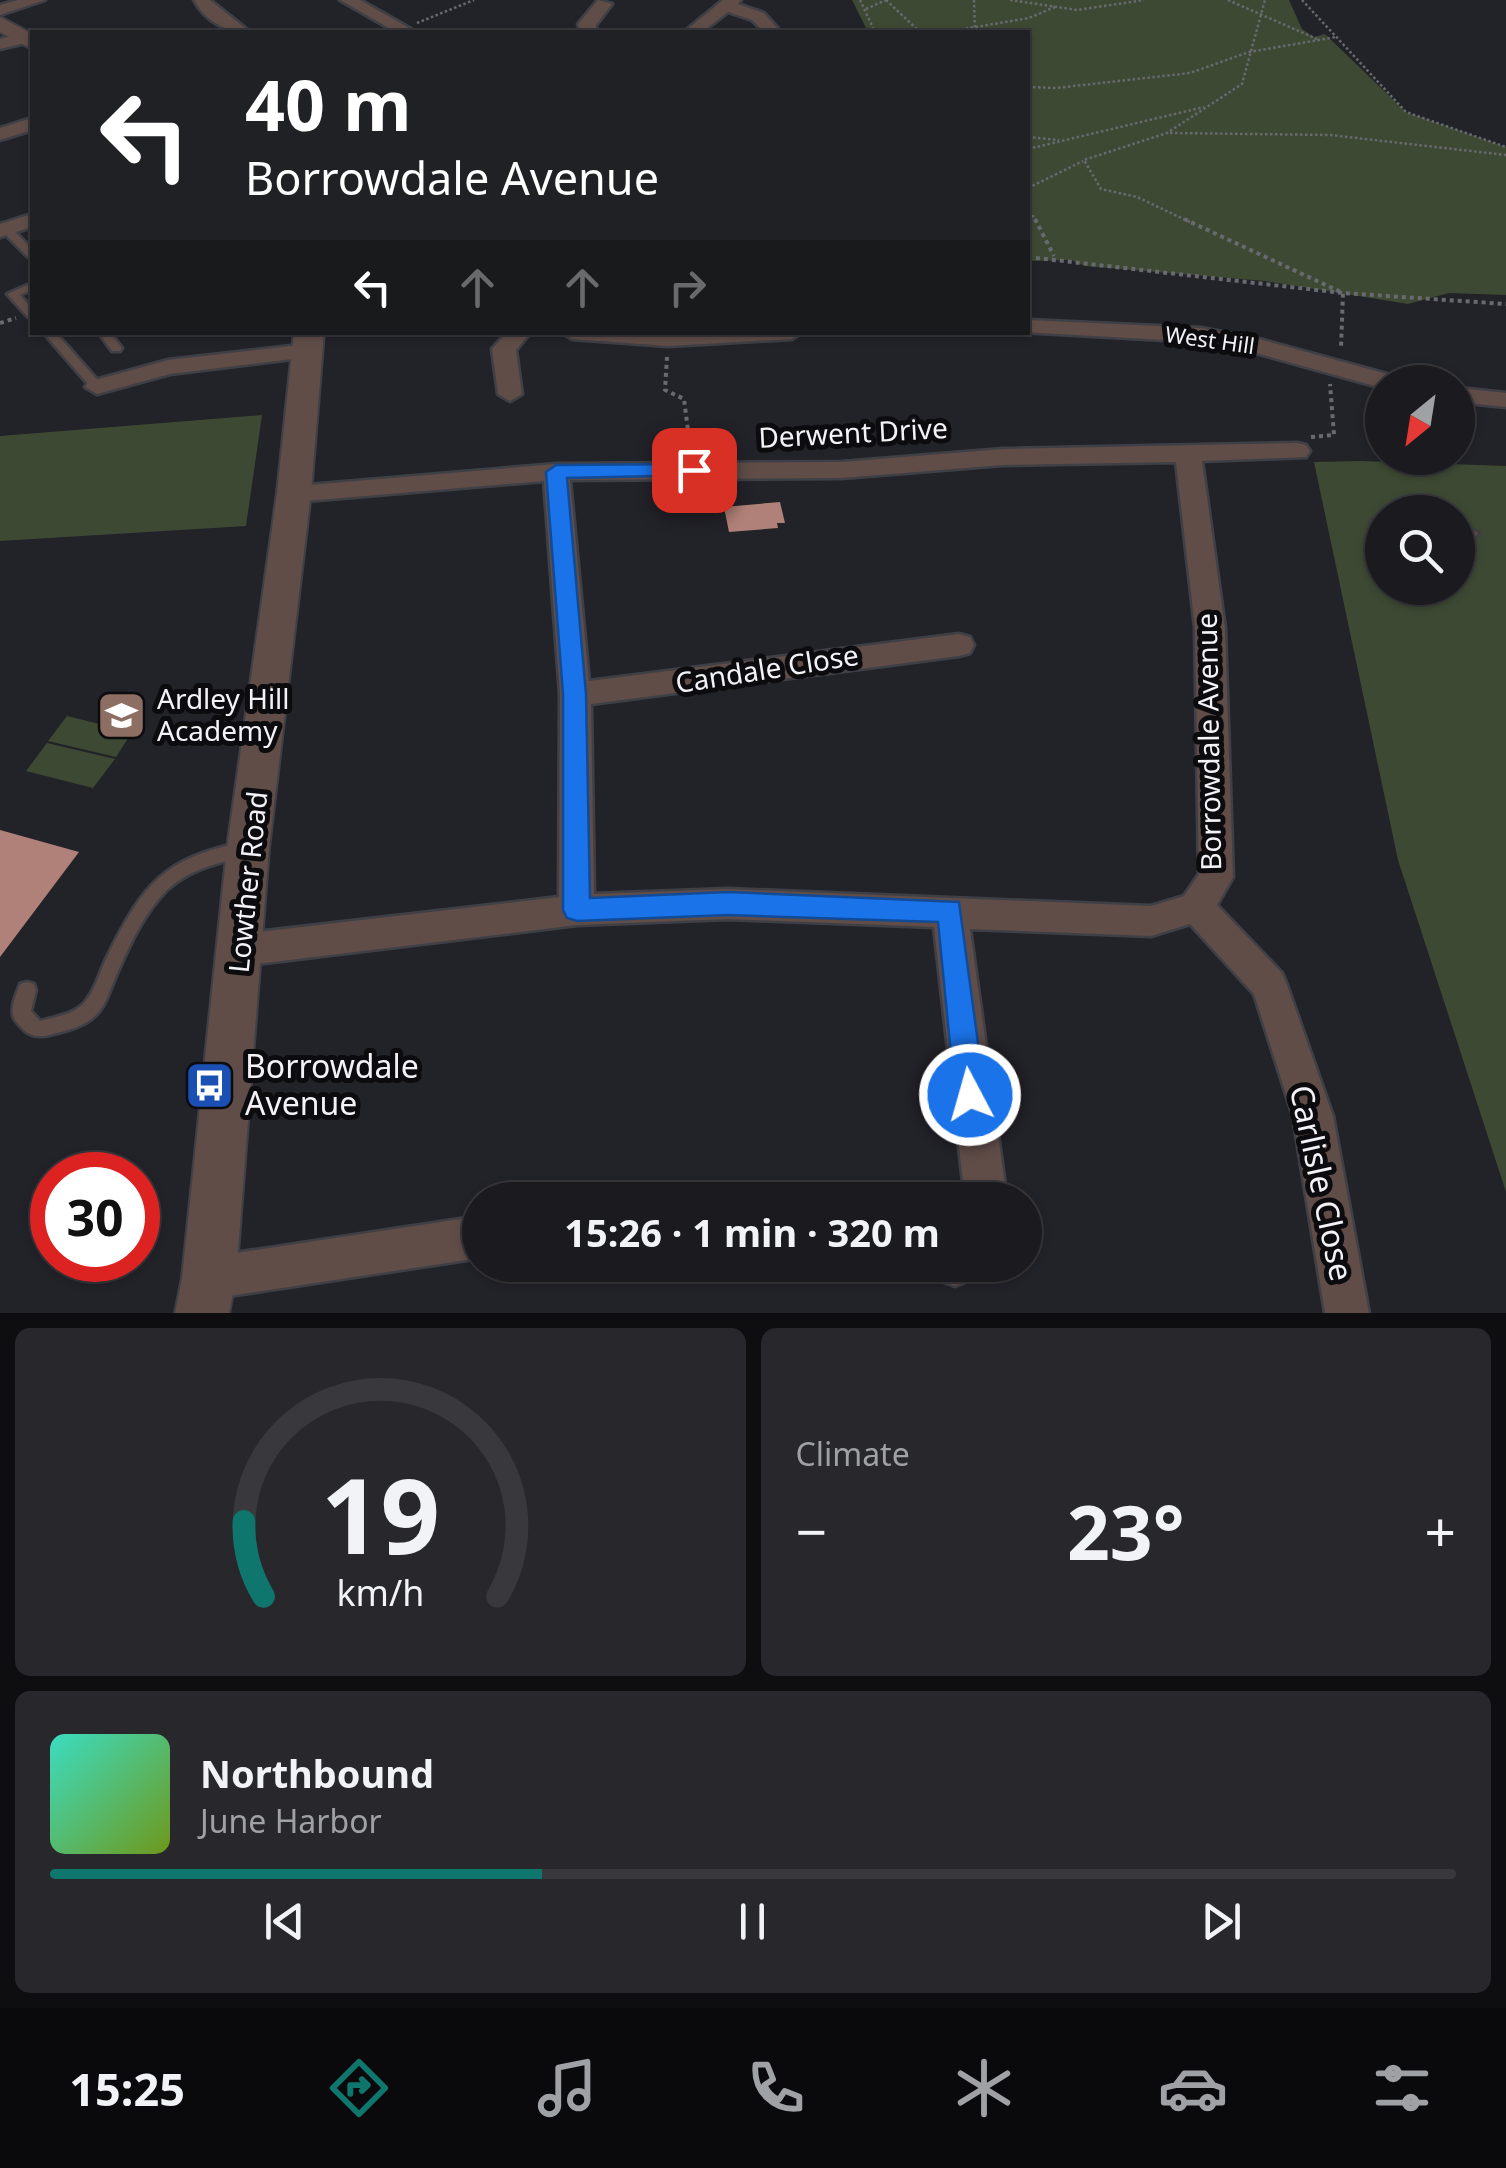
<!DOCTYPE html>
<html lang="en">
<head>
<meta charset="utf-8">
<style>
  :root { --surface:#1a1a1f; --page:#27272c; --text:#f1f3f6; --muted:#9fa1a4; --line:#38383d; --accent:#0f766e }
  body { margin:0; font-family:"Noto Sans",sans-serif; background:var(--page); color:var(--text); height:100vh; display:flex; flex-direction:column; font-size:38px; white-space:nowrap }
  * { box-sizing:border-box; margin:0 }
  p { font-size:32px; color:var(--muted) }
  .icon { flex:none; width:55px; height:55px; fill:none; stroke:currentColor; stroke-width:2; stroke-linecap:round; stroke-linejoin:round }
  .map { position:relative; height:1313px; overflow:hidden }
  .panel { display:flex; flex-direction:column; gap:15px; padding:15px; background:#0e0e11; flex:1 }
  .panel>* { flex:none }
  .hud { position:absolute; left:30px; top:30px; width:1000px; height:305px; border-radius:0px; box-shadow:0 2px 8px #0004,0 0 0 2px var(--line); background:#202124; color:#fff; overflow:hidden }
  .needle { width:65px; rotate:210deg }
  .buttons { position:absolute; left:1365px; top:365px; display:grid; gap:20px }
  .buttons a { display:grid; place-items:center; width:110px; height:110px; border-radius:50%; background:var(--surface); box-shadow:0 2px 8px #0004,0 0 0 2px var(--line); font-size:50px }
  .speed { position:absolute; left:30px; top:1152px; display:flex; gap:20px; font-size:50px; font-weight:700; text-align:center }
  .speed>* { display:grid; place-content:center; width:130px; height:130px; border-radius:50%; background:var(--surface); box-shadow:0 2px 8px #0004,0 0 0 2px var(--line); line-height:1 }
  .speed .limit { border:15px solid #d22; background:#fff; color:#111 }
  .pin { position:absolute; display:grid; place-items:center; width:85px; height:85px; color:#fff; margin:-42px; border-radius:20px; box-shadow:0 5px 15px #0006 }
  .me { position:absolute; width:110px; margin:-55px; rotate:354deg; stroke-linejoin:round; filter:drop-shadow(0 0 8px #0008) }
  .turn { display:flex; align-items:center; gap:35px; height:210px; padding:0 50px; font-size:45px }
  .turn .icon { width:130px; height:130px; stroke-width:2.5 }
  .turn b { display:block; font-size:70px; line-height:85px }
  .lanes { display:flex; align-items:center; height:95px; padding:0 50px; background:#0003; justify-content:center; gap:50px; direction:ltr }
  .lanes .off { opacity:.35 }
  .big { font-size:75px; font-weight:700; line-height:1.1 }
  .panel .card { flex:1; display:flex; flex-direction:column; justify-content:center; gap:15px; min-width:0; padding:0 35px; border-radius:15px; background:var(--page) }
  .panel .dial { align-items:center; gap:0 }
  .dial svg { height:260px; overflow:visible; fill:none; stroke:var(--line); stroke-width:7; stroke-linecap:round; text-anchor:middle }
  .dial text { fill:var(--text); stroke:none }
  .song { display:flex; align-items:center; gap:30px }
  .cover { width:120px; height:120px; border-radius:15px; background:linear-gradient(135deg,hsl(170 70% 55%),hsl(80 70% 35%)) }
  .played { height:10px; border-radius:5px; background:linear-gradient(90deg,var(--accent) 35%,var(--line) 35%) }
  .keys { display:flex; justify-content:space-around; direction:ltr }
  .heat { display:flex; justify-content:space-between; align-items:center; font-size:55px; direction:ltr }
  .panel .tiles { flex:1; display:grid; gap:15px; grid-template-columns:1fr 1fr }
  .card:last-child { grid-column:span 2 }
  .trip { position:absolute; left:462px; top:1182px; width:580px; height:100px; border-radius:50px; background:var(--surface); box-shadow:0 2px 8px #0004,0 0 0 2px var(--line); font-weight:700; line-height:100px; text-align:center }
  .menu { display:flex; height:160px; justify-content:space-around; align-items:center; background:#0a0a0c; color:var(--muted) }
  .menu .icon { width:70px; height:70px }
  .menu .active { color:var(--accent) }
  .menu b { font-size:45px; color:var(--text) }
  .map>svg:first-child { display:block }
  .green { fill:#3d4933; fill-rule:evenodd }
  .building { fill:#b08178 }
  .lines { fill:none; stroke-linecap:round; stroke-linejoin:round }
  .service-casing { stroke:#3f3f46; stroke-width:5 }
  .minor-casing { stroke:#3f3f46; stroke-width:5 }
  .tertiary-casing { stroke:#3f3f46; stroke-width:4 }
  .path-far1 { stroke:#696970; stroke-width:2.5; stroke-dasharray:2.5 2.5; stroke-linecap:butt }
  .path { stroke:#696970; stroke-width:4; stroke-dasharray:4 4; stroke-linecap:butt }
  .service { fill:#604d48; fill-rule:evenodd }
  .minor { fill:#604d48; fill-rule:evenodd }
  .tertiary { fill:#604d48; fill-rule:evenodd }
  .route { fill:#1a73e8; stroke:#114b97; stroke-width:2.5 }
  .labels { text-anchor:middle; stroke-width:10; stroke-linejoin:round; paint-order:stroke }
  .far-street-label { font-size:22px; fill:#f2f2f7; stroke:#0c0c0f }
  .street-label { font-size:28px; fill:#f2f2f7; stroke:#0c0c0f }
  .poi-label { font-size:28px; fill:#f2f2f7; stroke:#0c0c0f; text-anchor:start }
  .near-poi-label { font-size:32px; fill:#f2f2f7; stroke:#0c0c0f; text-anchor:start }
  .near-street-label { font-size:32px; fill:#f2f2f7; stroke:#0c0c0f }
</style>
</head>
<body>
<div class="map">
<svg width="1506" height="1313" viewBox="0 0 1506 1313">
  <rect width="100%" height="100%" fill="#222229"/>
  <path class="green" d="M852,0H1289L1302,29L1314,37L1325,34L1406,112L1506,147V295L1449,293L1408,304L1265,281L1085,266L1071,260L1028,261V32H868Z
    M262,415L246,526L0,541V436Z
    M1361,461L1506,466V1192L1398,860L1314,462ZM1382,512H1458V588H1382Z
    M67,716L132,732L116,757L48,741Z
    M47,743L115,759L93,788L26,771Z"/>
  <path class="building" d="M780,502L785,523H777L778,528L729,532L724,507Z
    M0,830L79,852L0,957Z"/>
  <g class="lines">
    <defs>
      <path id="service" d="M2,227H10L32,249V258L28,257L2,231Z
        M32,283V290L20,295L32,309V318L28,317L7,294Z
        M43,332H55L101,384V390H93Z
        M98,332H110L122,348L120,351H112Z
        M1382,514V524H1372L1370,521Z
        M1458,521L1478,533L1476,536L1471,538L1458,532Z
        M244,842L250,844L252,849L250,854C219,864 192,867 167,890C144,913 129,946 116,976C110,989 106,1006 95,1016C85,1026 67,1031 53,1034C35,1039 27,1036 15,1020C9,1010 16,995 20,984L27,982L34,984L36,990L31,1011L40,1021C54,1017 72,1015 83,1004C95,992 100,970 108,955C143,884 164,858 244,842Z"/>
      <path id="minor" d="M18,0H45L0,15V5Z
        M194,0H210L250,32C227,33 205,21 194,0Z
        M340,0H360L411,29L396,32Z
        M598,0L612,4L596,25V32H580L578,24Z
        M723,0H741L738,4L764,13L781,32H764L752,20L728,12L702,32H684Z
        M23,33L29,34V42L0,49V39Z
        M32,118V130L0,140V128Z
        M32,214V227L0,237V224Z
        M1028,320L1201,328L1259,339L1398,377L1401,382H1382V388L1256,353L1201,342L1022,332H1028Z
        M507,332H531L516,350L522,394L510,401L498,394L492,349Z
        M561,332H803L792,339L668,346L572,339Z
        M308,344L316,346L320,351L316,356L170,374L97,394L85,387L88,382L168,360Z
        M1458,388L1506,393V407L1458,402Z
        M1297,443L1306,445L1310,451L1306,457L1202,461L1225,628L1233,877L1217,905L1282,973L1287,985L1333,1116L1369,1313H1325L1293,1116L1254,994L1190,924L1151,936L970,929L1007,1200H965L934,927L728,919L577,925L240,966L227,961L222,950L227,939L240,934L559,897L560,694L544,481L294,502L285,499L281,493L285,487L556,464L842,462L1003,449ZM1176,462L1195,628L1199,874L1184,896L1151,906L728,889L594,894L591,704L959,656L970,653L974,645L970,637L959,634L589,681L570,480L842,478L1003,465Z
        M480,1216V1258L209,1299L194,1293L188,1278L194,1263L209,1257Z
        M932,1265H976L970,1280L955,1286L938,1280Z"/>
      <path id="tertiary" d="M0,17L32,34V49L0,32Z
        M294,332H324L311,493L269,848L236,1278L229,1313H175L182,1278L227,848L277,493Z"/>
    </defs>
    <use href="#service" class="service-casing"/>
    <use href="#minor" class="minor-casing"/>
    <use href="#tertiary" class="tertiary-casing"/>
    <path class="path-far1" d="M860,0L875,32
      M886,0L920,32
      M974,0L975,32
      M1010,0L1077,10L1144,0
      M1228,0L1317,39
      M1302,0L1406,112L1506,147
      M866,9L886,0
      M417,23L474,0
      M946,32L1029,18L1055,7
      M1028,87L1056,88L1190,73L1249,52L1336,37
      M1170,133L1330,135L1506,155
      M1028,137L1059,140
      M1028,149L1204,107
      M1028,188L1083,161
      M1028,206L1036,222
      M1190,222L1137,197L1101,189L1084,160L1167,133L1242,84L1265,0"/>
    <path class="path" d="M1035,219L1054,256
      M1184,219L1343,293L1341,348
      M1028,257L1343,293L1506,304
      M0,323L16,318
      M667,357L665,390L684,399L691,454
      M1311,437L1334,435L1330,384"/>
    <use href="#service" class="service"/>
    <use href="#minor" class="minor"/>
    <use href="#tertiary" class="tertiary"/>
  </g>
  <path class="route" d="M694,464L701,466V475L567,478L586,694L590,898L728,892L959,902L985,1095L981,1105L970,1109L960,1105L955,1095L938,922L728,915L577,921L567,918L563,910V694L546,472L556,465Z"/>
  <defs>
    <symbol id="school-square" viewBox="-11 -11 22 22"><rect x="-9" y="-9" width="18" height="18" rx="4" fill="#8d6e63" stroke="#0c0c0f"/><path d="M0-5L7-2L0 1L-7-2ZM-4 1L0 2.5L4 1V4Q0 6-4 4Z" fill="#fff"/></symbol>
    <symbol id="bus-square" viewBox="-11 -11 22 22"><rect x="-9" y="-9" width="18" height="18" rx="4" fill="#1a4fb4" stroke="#0c0c0f"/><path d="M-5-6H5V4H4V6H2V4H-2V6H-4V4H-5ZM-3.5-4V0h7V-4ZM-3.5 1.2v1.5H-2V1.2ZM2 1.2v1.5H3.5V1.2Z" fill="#fff"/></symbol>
  </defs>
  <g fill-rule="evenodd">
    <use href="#school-square" x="94" y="688" width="55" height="55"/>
    <use href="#bus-square" x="182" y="1058" width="55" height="55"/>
  </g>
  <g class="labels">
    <g class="far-street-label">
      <text transform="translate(1210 340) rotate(8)" y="8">West Hill</text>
    </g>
    <g class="street-label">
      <text transform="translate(853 433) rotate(-3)" y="10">Derwent Drive</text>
      <text transform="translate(767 669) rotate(-9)" y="10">Candale Close</text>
      <text transform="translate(1209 742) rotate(-91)" y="10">Borrowdale Avenue</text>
      <text transform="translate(248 882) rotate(-84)" y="10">Lowther Road</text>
    </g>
    <g class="poi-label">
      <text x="157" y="709">Ardley Hill<tspan x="157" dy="32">Academy</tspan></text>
    </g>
    <g class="near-poi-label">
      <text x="245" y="1078">Borrowdale<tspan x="245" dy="37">Avenue</tspan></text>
    </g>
    <g class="near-street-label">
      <text transform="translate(1321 1183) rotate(78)" y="11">Carlisle Close</text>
    </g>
  </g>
</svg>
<div class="buttons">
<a><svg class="needle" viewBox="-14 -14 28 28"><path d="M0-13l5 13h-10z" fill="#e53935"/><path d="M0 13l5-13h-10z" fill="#9fa1a4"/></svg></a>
<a><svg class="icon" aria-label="search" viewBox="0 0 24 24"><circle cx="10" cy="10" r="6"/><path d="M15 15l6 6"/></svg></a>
</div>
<div class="speed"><div class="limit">30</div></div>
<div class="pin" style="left:694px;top:470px;background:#d93025"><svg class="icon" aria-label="arrive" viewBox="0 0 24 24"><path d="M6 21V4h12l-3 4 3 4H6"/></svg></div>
<svg class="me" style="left:970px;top:1095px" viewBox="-20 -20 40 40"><circle r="17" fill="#1a73e8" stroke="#fff" stroke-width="3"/><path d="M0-11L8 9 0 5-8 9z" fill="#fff"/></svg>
<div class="trip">15:26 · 1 min · 320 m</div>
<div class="hud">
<div class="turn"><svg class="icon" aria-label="left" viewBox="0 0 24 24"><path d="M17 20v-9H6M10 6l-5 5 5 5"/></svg><div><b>40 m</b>Borrowdale Avenue</div></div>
<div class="lanes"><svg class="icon" aria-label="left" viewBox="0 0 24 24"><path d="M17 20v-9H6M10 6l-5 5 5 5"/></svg><svg class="icon off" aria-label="ahead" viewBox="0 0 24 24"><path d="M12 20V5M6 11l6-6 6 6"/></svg><svg class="icon off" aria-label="ahead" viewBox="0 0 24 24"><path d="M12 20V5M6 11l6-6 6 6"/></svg><svg class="icon off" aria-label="right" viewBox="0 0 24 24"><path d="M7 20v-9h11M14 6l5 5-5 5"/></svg></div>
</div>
</div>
<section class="panel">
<div class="tiles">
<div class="card dial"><svg viewBox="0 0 100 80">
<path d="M14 69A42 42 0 1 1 86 69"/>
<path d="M14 69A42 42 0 0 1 8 46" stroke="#0f766e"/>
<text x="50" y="56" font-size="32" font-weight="700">19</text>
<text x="50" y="72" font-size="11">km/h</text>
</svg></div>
<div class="card"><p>Climate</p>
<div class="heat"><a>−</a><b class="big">23°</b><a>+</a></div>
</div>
<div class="card">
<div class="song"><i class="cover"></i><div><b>Northbound</b><p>June Harbor</p></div></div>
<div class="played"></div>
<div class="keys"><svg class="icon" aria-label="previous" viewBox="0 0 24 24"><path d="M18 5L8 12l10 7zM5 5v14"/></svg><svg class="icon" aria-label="pause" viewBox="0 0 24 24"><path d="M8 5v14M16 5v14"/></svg><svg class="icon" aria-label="next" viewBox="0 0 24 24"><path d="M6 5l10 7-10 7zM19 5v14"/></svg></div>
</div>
</div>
</section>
<nav class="menu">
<b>15:25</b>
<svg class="icon active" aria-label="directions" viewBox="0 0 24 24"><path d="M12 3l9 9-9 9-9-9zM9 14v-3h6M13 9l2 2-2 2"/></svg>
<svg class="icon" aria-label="music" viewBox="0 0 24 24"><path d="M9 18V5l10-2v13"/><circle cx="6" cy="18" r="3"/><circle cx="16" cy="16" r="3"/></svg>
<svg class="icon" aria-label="phone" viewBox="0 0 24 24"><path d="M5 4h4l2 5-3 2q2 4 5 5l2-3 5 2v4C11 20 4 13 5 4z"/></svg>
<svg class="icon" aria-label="climate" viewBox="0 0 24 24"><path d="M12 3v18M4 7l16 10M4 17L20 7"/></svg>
<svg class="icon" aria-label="car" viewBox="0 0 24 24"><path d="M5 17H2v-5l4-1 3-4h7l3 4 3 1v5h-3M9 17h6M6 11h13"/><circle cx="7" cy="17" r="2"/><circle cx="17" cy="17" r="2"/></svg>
<svg class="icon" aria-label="filters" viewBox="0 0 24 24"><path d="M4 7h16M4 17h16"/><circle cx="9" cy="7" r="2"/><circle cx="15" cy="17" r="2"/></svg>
</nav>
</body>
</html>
